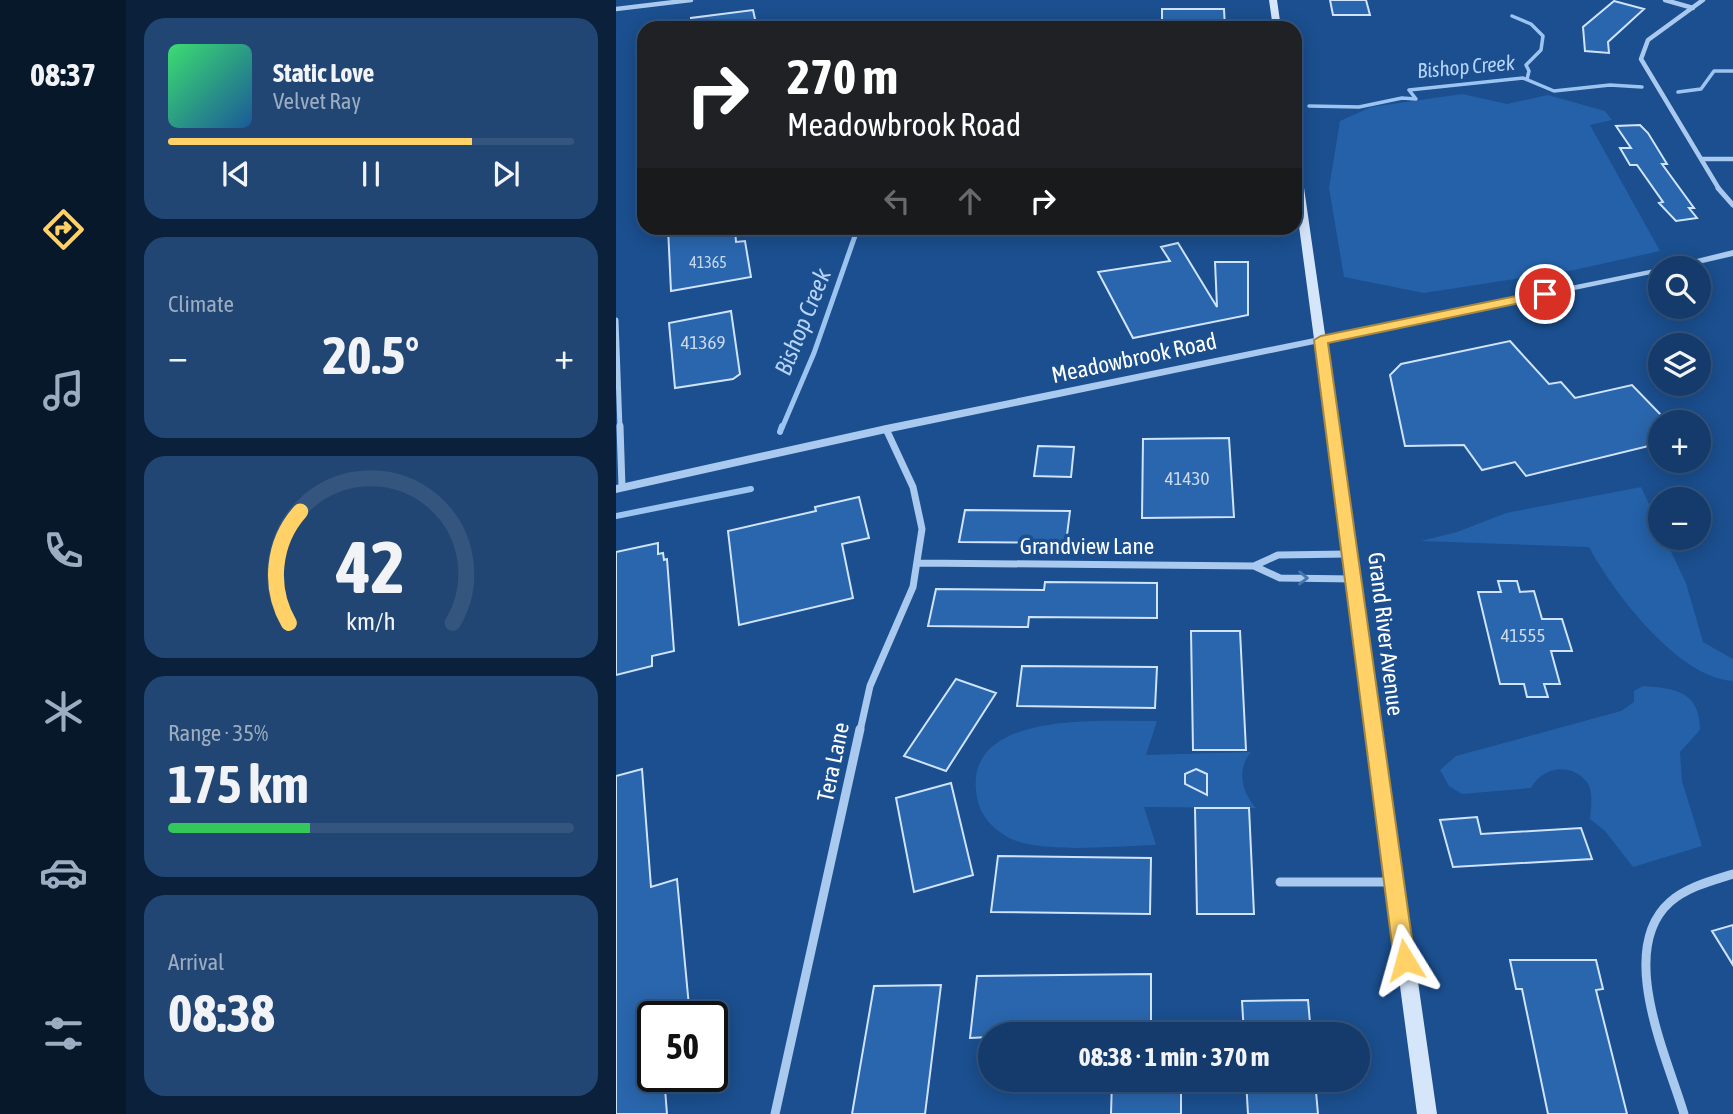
<!DOCTYPE html>
<html lang="en">
<head>
<meta charset="utf-8">
<style>
  :root { --surface:#143b6b; --page:#214673; --text:#f1f3f6; --muted:#9dadc1; --line:#33557e; --accent:#ffd166 }
  body { margin:0; font-family:"Asap Condensed",sans-serif; background:var(--page); color:var(--text); height:100vh; display:flex; flex-direction:column; font-size:26px; white-space:nowrap }
  * { box-sizing:border-box; margin:0 }
  p { font-size:23px; color:var(--muted) }
  .icon { flex:none; width:38px; height:38px; fill:none; stroke:currentColor; stroke-width:2; stroke-linecap:round; stroke-linejoin:round }
  .map { position:relative; flex:1; overflow:hidden }
  .sheet { display:flex; flex-direction:column; gap:18px; padding:18px; background:#0b203b; width:490px }
  .sheet>* { flex:none }
  .guide { position:absolute; left:21px; top:21px; width:665px; height:214px; border-radius:21px; box-shadow:0 4px 18px #0003,0 0 0 2px var(--line); background:#202124; color:#fff; overflow:hidden }
  .controls { position:absolute; left:1032px; top:256px; display:grid; gap:14px }
  .controls a { display:grid; place-items:center; width:63px; height:63px; border-radius:50%; background:var(--surface); box-shadow:0 4px 18px #0003,0 0 0 2px var(--line); font-size:35px }
  .speed { position:absolute; left:21px; top:1001px; display:flex; gap:14px; font-size:35px; font-weight:700; text-align:center }
  .speed>* { display:grid; place-content:center; width:91px; height:91px; border-radius:50%; background:var(--surface); box-shadow:0 4px 18px #0003,0 0 0 2px var(--line); line-height:1 }
  .speed .limit { border:4px solid #111; border-radius:10px; background:#fff; color:#111 }
  .pin { position:absolute; display:grid; place-items:center; width:60px; height:60px; color:#fff; margin:-30px; border:4px solid #fff; border-radius:50%; box-shadow:0 2px 7px #0007 }
  .me { position:absolute; width:77px; margin:-38px; rotate:352deg; stroke-linejoin:round; filter:drop-shadow(0 0 5px #0008) }
  .turn { display:flex; align-items:center; gap:24px; height:147px; padding:0 35px; font-size:32px }
  .turn .icon { width:91px; height:91px; stroke-width:2.5 }
  .turn b { display:block; font-size:49px; line-height:60px }
  .lanes { display:flex; align-items:center; height:66px; padding:0 35px; background:#0003; justify-content:center; gap:35px; direction:ltr }
  .lanes .off { opacity:.35 }
  .big { font-size:52px; font-weight:700; line-height:1.1 }
  .sheet .widget { flex:1; display:flex; flex-direction:column; justify-content:center; gap:10px; min-width:0; padding:0 24px; border-radius:21px; background:var(--page) }
  .sheet .dial { align-items:center; gap:0 }
  .dial svg { height:182px; overflow:visible; fill:none; stroke:var(--line); stroke-width:7; stroke-linecap:round; text-anchor:middle }
  .dial text { fill:var(--text); stroke:none }
  .song { display:flex; align-items:center; gap:21px }
  .cover { width:84px; height:84px; border-radius:10px; background:linear-gradient(135deg,hsl(140 70% 55%),hsl(210 70% 35%)) }
  .played { height:7px; border-radius:4px; background:linear-gradient(90deg,var(--accent) 75%,var(--line) 75%) }
  .keys { display:flex; justify-content:space-around; direction:ltr }
  .heat { display:flex; justify-content:space-between; align-items:center; font-size:38px; direction:ltr }
  .charge { height:10px; border-radius:5px; background:linear-gradient(90deg,#34c759 35%,var(--line) 0) }
  .trip { position:absolute; left:362px; top:1022px; width:392px; height:70px; border-radius:35px; background:var(--surface); box-shadow:0 4px 18px #0003,0 0 0 2px var(--line); font-weight:700; line-height:70px; text-align:center }
  main { display:flex; flex:1; min-height:0 }
  .dock { display:flex; flex-direction:column; width:126px; justify-content:space-around; align-items:center; background:#08182b; color:var(--muted) }
  .dock .icon { width:49px; height:49px }
  .dock .current { color:var(--accent) }
  .dock b { font-size:32px; color:var(--text) }
  .map>svg:first-child { display:block }
  .green { fill:#2461a8 }
  .lines { fill:none; stroke-linecap:round; stroke-linejoin:round }
  .stream-far2 { stroke:#9cc4f0; stroke-width:3.5 }
  .stream-far1 { stroke:#9cc4f0; stroke-width:5 }
  .stream { stroke:#9cc4f0; stroke-width:6 }
  .building { fill:#2a66ad; stroke:#cfe3fa; stroke-width:2 }
  .minor-far3 { stroke:#a9c9ee; stroke-width:4.5 }
  .minor-far2 { stroke:#a9c9ee; stroke-width:5 }
  .minor-far1 { stroke:#a9c9ee; stroke-width:7 }
  .minor { stroke:#a9c9ee; stroke-width:9 }
  .tertiary { fill:#a9c9ee; fill-rule:evenodd }
  .secondary { fill:#d6e6fa; fill-rule:evenodd }
  .oneway { stroke:#4674ac }
  .route { fill:#ffd166; stroke:#a68842; stroke-width:2 }
  .labels { text-anchor:middle; stroke-width:7; stroke-linejoin:round; paint-order:stroke }
  .far-number-label { font-size:16px; fill:#cad9ea }
  .number-label { font-size:19px; fill:#cad9ea }
  .far-water-label { font-size:21px; font-style:italic; fill:#b5d3f5; stroke:#1b4f8f }
  .street-label { font-size:23px; fill:#fff; stroke:#1b4f8f }
  .water-label { font-size:24px; font-style:italic; fill:#b5d3f5; stroke:#1b4f8f }
</style>
</head>
<body>
<main>
<nav class="dock">
<b>08:37</b>
<svg class="icon current" aria-label="directions" viewBox="0 0 24 24"><path d="M12 3l9 9-9 9-9-9zM9 14v-3h6M13 9l2 2-2 2"/></svg>
<svg class="icon" aria-label="music" viewBox="0 0 24 24"><path d="M9 18V5l10-2v13"/><circle cx="6" cy="18" r="3"/><circle cx="16" cy="16" r="3"/></svg>
<svg class="icon" aria-label="phone" viewBox="0 0 24 24"><path d="M5 4h4l2 5-3 2q2 4 5 5l2-3 5 2v4C11 20 4 13 5 4z"/></svg>
<svg class="icon" aria-label="climate" viewBox="0 0 24 24"><path d="M12 3v18M4 7l16 10M4 17L20 7"/></svg>
<svg class="icon" aria-label="car" viewBox="0 0 24 24"><path d="M5 17H2v-5l4-1 3-4h7l3 4 3 1v5h-3M9 17h6M6 11h13"/><circle cx="7" cy="17" r="2"/><circle cx="17" cy="17" r="2"/></svg>
<svg class="icon" aria-label="filters" viewBox="0 0 24 24"><path d="M4 7h16M4 17h16"/><circle cx="9" cy="7" r="2"/><circle cx="15" cy="17" r="2"/></svg>
</nav>
<section class="sheet">
<div class="widget">
<div class="song"><i class="cover"></i><div><b>Static Love</b><p>Velvet Ray</p></div></div>
<div class="played"></div>
<div class="keys"><svg class="icon" aria-label="previous" viewBox="0 0 24 24"><path d="M18 5L8 12l10 7zM5 5v14"/></svg><svg class="icon" aria-label="pause" viewBox="0 0 24 24"><path d="M8 5v14M16 5v14"/></svg><svg class="icon" aria-label="next" viewBox="0 0 24 24"><path d="M6 5l10 7-10 7zM19 5v14"/></svg></div>
</div>
<div class="widget"><p>Climate</p>
<div class="heat"><a>−</a><b class="big">20.5°</b><a>+</a></div>
</div>
<div class="widget dial"><svg viewBox="0 0 100 80">
<path d="M14 69A42 42 0 1 1 86 69"/>
<path d="M14 69A42 42 0 0 1 19 20" stroke="#ffd166"/>
<text x="50" y="56" font-size="32" font-weight="700">42</text>
<text x="50" y="72" font-size="11">km/h</text>
</svg></div>
<div class="widget"><p>Range · 35%</p><b class="big">175 km</b><div class="charge"></div></div>
<div class="widget"><p>Arrival</p><b class="big">08:38</b></div>
</section>
<div class="map">
<svg width="1117" height="1114" viewBox="0 0 1117 1114">
  <rect width="100%" height="100%" fill="#1b4f8f"/>
  <path class="green" d="M846,94L891,104L932,95L989,111L996,120L974,125L1044,251L958,270L808,293L728,277L713,188L724,121L755,107Z
    M1025,487L1045,529V537H1048L1070,583L1087,642L1117,659V681C1062,678 997,592 973,547L805,541L841,532L890,513Z
    M1027,686C1060,688 1084,692 1084,730L1064,752L1066,781L1086,846L1017,867L989,831L974,819C975,808 978,791 970,781C954,762 926,767 915,788L846,794L833,786L824,770L840,756L1005,711L1018,702V691Z
    M541,721L530,755L635,752C620,770 626,792 640,808L528,807L540,845C500,846 446,852 407,843C387,838 367,822 362,802C339,708 488,722 541,721Z"/>
  <g class="lines">
    <path class="stream-far2" d="M896,16L915,24L927,36L925,50L910,65L913,71L911,79
      M1062,92L1085,89L1098,71H1117
      M693,106L743,107L786,98L800,99L793,90L907,78L938,91L994,85L1026,87"/>
    <path class="stream-far1" d="M166,428L198,353L240,233L246,228"/>
    <path class="stream" d="M164,432L166,426
      M0,516L135,489"/>
  </g>
  <path class="building" d="M714,0H750L754,15H717Z
    M998,1L1028,9L992,42L993,53L969,51L967,27Z
    M546,9H608L609,28H546Z
    M137,10L141,28H75V18Z
    M1024,125L1032,133L1051,164H1046L1078,208H1073L1081,218L1060,221L1043,203L1047,202L1021,165H1014L1004,148H1015L1000,126Z
    M52,228H119L120,242L129,241L135,277L55,291Z
    M562,243L601,307L599,262H632V315L517,338L482,272L554,261L545,247Z
    M115,311L124,374L117,379L59,388L53,323Z
    M894,341L933,384L945,382L959,398L1016,385L1045,415V443L910,476L899,462L866,470L848,445L789,446L774,375L785,364Z
    M613,438L618,517L526,518L527,439Z
    M422,446L458,447L455,477L418,476Z
    M243,497L253,538L226,544L237,598L123,625L112,531L200,511L199,507Z
    M349,510L454,511L450,543L343,542Z
    M42,543V554L47,553L48,560L51,559L58,651L36,656V666L0,675V552Z
    M882,581H901L904,592L918,591L926,619H946L956,651H935L944,684H928L932,697H911L908,684H884L862,592H885Z
    M429,582L541,583V618L413,617L412,627L312,626L320,589L428,590Z
    M575,631H624L630,750H577Z
    M406,666L541,667L539,708L401,706Z
    M340,679L380,693L330,771L288,756Z
    M26,769L35,887L61,879L74,1017H37V1076H48L51,1114H0V776Z
    M580,769L591,774V795L569,784V774Z
    M335,783L357,875L298,892L280,798Z
    M579,808H633L638,914H581Z
    M861,817L865,834L965,828L976,859L837,867L824,820Z
    M382,856L535,858L534,914L375,912Z
    M1117,925V965L1096,931Z
    M894,960H980L987,989L980,990L1011,1114H932L906,989H900Z
    M535,974V1034H374V1037L354,1038L361,976Z
    M325,985L309,1114H236L258,986Z
    M692,1000L695,1034H628L626,1001Z
    M496,1080H565V1114H495Z
    M630,1080H699L702,1114H632Z"/>
  <g class="lines">
    <path class="minor-far3" d="M1049,0L1077,8
      M1087,0L1032,40L1025,59L1103,189
      M0,9L75,0
      M1086,159H1117"/>
    <path class="minor-far2" d="M1102,188L1117,205
      M0,320L4,428"/>
    <path class="minor-far1" d="M4,426L6,487
      M303,563L638,566L664,578L738,579
      M638,566L662,555L733,554
      M244,731L254,686L297,587L306,529L297,487L270,429"/>
    <path class="minor" d="M664,882H777
      M159,1114L244,729
      M1068,1114C1051,1057 1000,950 1054,902C1071,887 1095,881 1117,874"/>
    <path class="tertiary" d="M1117,250V256L1065,268H1045V272L270,433L0,493V485L270,425L1048,267Z"/>
    <path class="secondary" d="M653,0H661L665,28H657Z
      M679,157L684,160L821,1114H801L679,196Z"/>
  </g>
  <defs><path id="oneway-chevron" d="M-2-3.5L2.5 0L-2 3.5" fill="none" stroke-width="1.6" stroke-linecap="round" stroke-linejoin="round" transform="scale(1.75)"/></defs>
  <use class="oneway" href="#oneway-chevron" transform="translate(687 578) rotate(1)"/>
  <path class="route" d="M929,290L935,294L933,297L712,343L799,960L796,967L789,970L781,967L778,960L698,340L705,336Z"/>
  <g class="labels">
    <g class="far-number-label">
      <text x="92" y="268">41365</text>
    </g>
    <g class="number-label">
      <text x="87" y="349">41369</text>
      <text x="571" y="485">41430</text>
      <text x="907" y="642">41555</text>
    </g>
    <g class="far-water-label">
      <text transform="translate(850 67) rotate(-5)" y="7">Bishop Creek</text>
    </g>
    <g class="street-label">
      <text transform="translate(518 358) rotate(-12)" y="8">Meadowbrook Road</text>
      <text x="471" y="554">Grandview Lane</text>
      <text transform="translate(770 634) rotate(83)" y="8">Grand River Avenue</text>
      <text transform="translate(217 762) rotate(-78)" y="8">Tera Lane</text>
    </g>
    <g class="water-label">
      <text transform="translate(187 322) rotate(-68)" y="8">Bishop Creek</text>
    </g>
  </g>
</svg>
<div class="controls">
<a><svg class="icon" aria-label="search" viewBox="0 0 24 24"><circle cx="10" cy="10" r="6"/><path d="M15 15l6 6"/></svg></a>
<a><svg class="icon" aria-label="layers" viewBox="0 0 24 24"><path d="M12 4l9 5-9 5-9-5zM3 14l9 5 9-5"/></svg></a>
<a>+</a>
<a>−</a>
</div>
<div class="speed"><div class="limit">50</div></div>
<div class="pin" style="left:929px;top:294px;background:#d93025"><svg class="icon" aria-label="arrive" viewBox="0 0 24 24"><path d="M6 21V4h12l-3 4 3 4H6"/></svg></div>
<svg class="me" style="left:789px;top:960px" viewBox="-20 -20 40 40"><path d="M0-17L14 15 0 8-14 15z" fill="#ffd166" stroke="#fff" stroke-width="4"/></svg>
<div class="trip">08:38 · 1 min · 370 m</div>
<div class="guide">
<div class="turn"><svg class="icon" aria-label="right" viewBox="0 0 24 24"><path d="M7 20v-9h11M14 6l5 5-5 5"/></svg><div><b>270 m</b>Meadowbrook Road</div></div>
<div class="lanes"><svg class="icon off" aria-label="left" viewBox="0 0 24 24"><path d="M17 20v-9H6M10 6l-5 5 5 5"/></svg><svg class="icon off" aria-label="ahead" viewBox="0 0 24 24"><path d="M12 20V5M6 11l6-6 6 6"/></svg><svg class="icon" aria-label="right" viewBox="0 0 24 24"><path d="M7 20v-9h11M14 6l5 5-5 5"/></svg></div>
</div>
</div>
</main>
</body>
</html>
